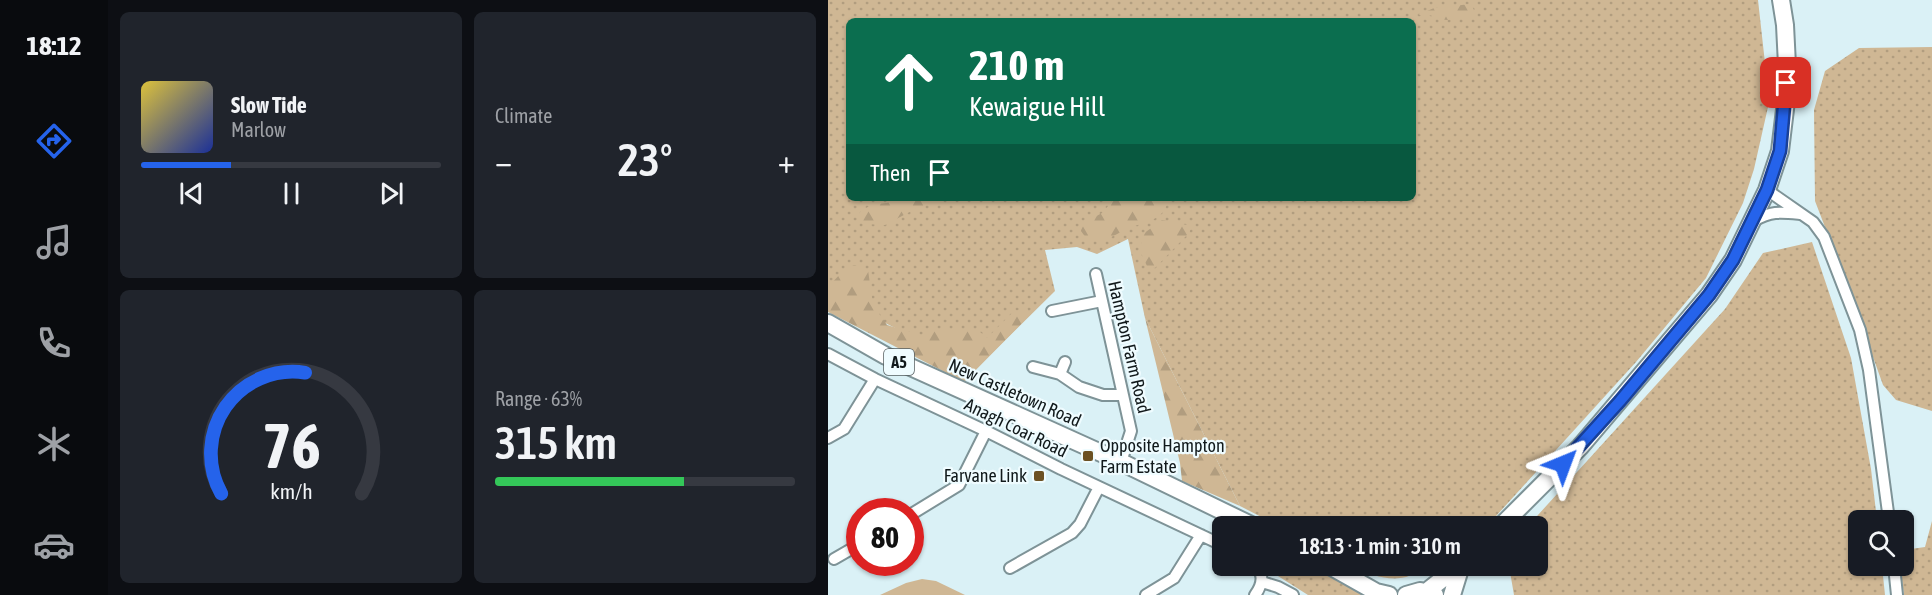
<!DOCTYPE html>
<html lang="en">
<head>
<meta charset="utf-8">
<style>
  :root { --surface:#171b24; --page:#20242c; --text:#f1f3f6; --muted:#9ea1a6; --line:#363941; --accent:#2563eb }
  body { margin:0; font-family:"Asap Condensed",sans-serif; background:var(--page); color:var(--text); height:100vh; display:flex; flex-direction:column; font-size:22px; white-space:nowrap }
  * { box-sizing:border-box; margin:0 }
  p { font-size:20px; color:var(--muted) }
  .icon { flex:none; width:33px; height:33px; fill:none; stroke:currentColor; stroke-width:2; stroke-linecap:round; stroke-linejoin:round }
  .map { position:relative; flex:1; overflow:hidden }
  .sheet { display:flex; flex-direction:column; gap:12px; padding:12px; background:#0d0f14; width:720px }
  .sheet>* { flex:none }
  .banner { position:absolute; left:18px; top:18px; width:570px; height:183px; border-radius:9px; box-shadow:0 2px 4px #0004; background:#0b6e4f; color:#fff; overflow:hidden }
  .controls { position:absolute; left:1020px; top:510px; display:grid; gap:12px }
  .controls a { display:grid; place-items:center; width:66px; height:66px; border-radius:9px; background:var(--surface); box-shadow:0 2px 4px #0004; font-size:30px }
  .speed { position:absolute; left:18px; top:498px; display:flex; gap:12px; font-size:30px; font-weight:700; text-align:center }
  .speed>* { display:grid; place-content:center; width:78px; height:78px; border-radius:50%; background:var(--surface); box-shadow:0 2px 4px #0004; line-height:1 }
  .speed .limit { border:9px solid #d22; background:#fff; color:#111 }
  .pin { position:absolute; display:grid; place-items:center; width:51px; height:51px; color:#fff; margin:-26px; border-radius:12px; box-shadow:0 3px 9px #0006 }
  .me { position:absolute; width:66px; margin:-33px; rotate:44deg; stroke-linejoin:round; filter:drop-shadow(0 0 4px #0008) }
  .turn { display:flex; align-items:center; gap:21px; height:126px; padding:0 24px; font-size:27px }
  .turn .icon { width:78px; height:78px; stroke-width:2.5 }
  .turn b { display:block; font-size:42px; line-height:51px }
  .then { display:flex; align-items:center; height:57px; padding:0 24px; background:#0003; gap:12px; font-size:22px }
  .big { font-size:45px; font-weight:600; line-height:1.1 }
  .sheet .card { flex:1; display:flex; flex-direction:column; justify-content:center; gap:9px; min-width:0; padding:0 21px; border-radius:9px; background:var(--page) }
  .sheet .dial { align-items:center; gap:0 }
  .dial svg { height:156px; overflow:visible; fill:none; stroke:var(--line); stroke-width:7; stroke-linecap:round; text-anchor:middle }
  .dial text { fill:var(--text); stroke:none }
  .song { display:flex; align-items:center; gap:18px }
  .cover { width:72px; height:72px; border-radius:9px; background:linear-gradient(135deg,hsl(50 70% 55%),hsl(230 70% 35%)) }
  .played { height:6px; border-radius:3px; background:linear-gradient(90deg,var(--accent) 30%,var(--line) 30%) }
  .keys { display:flex; justify-content:space-around; direction:ltr }
  .heat { display:flex; justify-content:space-between; align-items:center; font-size:33px; direction:ltr }
  .charge { height:9px; border-radius:4px; background:linear-gradient(90deg,#34c759 63%,var(--line) 0) }
  .sheet .tiles { flex:1; display:grid; gap:12px; grid-template-columns:repeat(2,1fr) }
  .trip { position:absolute; left:384px; top:516px; width:336px; height:60px; border-radius:9px; background:var(--surface); box-shadow:0 2px 4px #0004; font-weight:600; line-height:60px; text-align:center }
  main { display:flex; flex:1; min-height:0 }
  .dock { display:flex; flex-direction:column; width:108px; justify-content:space-around; align-items:center; background:#090b0e; color:var(--muted) }
  .dock .icon { width:42px; height:42px }
  .dock .selected { color:var(--accent) }
  .dock b { font-size:27px; color:var(--text) }
  .map>svg:first-child { display:block }
  .grass { fill:url(#grass-dots); fill-rule:evenodd }
  .forest { fill:url(#forest-firs) }
  .green { fill:#cfb794 }
  .lines { fill:none; stroke-linecap:round; stroke-linejoin:round }
  .minor-casing { stroke:#7e9397; stroke-width:14 }
  .highway-casing { stroke:#7e9397; stroke-width:20 }
  .minor { stroke:#fff; stroke-width:10 }
  .highway { stroke:#fff; stroke-width:16 }
  .route-casing { stroke:#184099; stroke-width:15 }
  .route { stroke:#2563eb; stroke-width:10 }
  .poi-dot { fill:#6c5123; stroke:#effcff; stroke-width:2 }
  .labels { text-anchor:middle; stroke-width:4.5; stroke-linejoin:round; paint-order:stroke }
  .shield { fill:#effcff; stroke:#545d5f; stroke-width:1.5 }
  .shield-label { font-size:16px; font-weight:bold; fill:#11191b }
  .street-label { font-size:18px; fill:#11191b; stroke:#effcff }
  .poi-label { font-size:18px; fill:#11191b; stroke:#effcff; text-anchor:start }
</style>
</head>
<body>
<main>
<nav class="dock">
<b>18:12</b>
<svg class="icon selected" aria-label="directions" viewBox="0 0 24 24"><path d="M12 3l9 9-9 9-9-9zM9 14v-3h6M13 9l2 2-2 2"/></svg>
<svg class="icon" aria-label="music" viewBox="0 0 24 24"><path d="M9 18V5l10-2v13"/><circle cx="6" cy="18" r="3"/><circle cx="16" cy="16" r="3"/></svg>
<svg class="icon" aria-label="phone" viewBox="0 0 24 24"><path d="M5 4h4l2 5-3 2q2 4 5 5l2-3 5 2v4C11 20 4 13 5 4z"/></svg>
<svg class="icon" aria-label="climate" viewBox="0 0 24 24"><path d="M12 3v18M4 7l16 10M4 17L20 7"/></svg>
<svg class="icon" aria-label="car" viewBox="0 0 24 24"><path d="M5 17H2v-5l4-1 3-4h7l3 4 3 1v5h-3M9 17h6M6 11h13"/><circle cx="7" cy="17" r="2"/><circle cx="17" cy="17" r="2"/></svg>
</nav>
<section class="sheet">
<div class="tiles">
<div class="card">
<div class="song"><i class="cover"></i><div><b>Slow Tide</b><p>Marlow</p></div></div>
<div class="played"></div>
<div class="keys"><svg class="icon" aria-label="previous" viewBox="0 0 24 24"><path d="M18 5L8 12l10 7zM5 5v14"/></svg><svg class="icon" aria-label="pause" viewBox="0 0 24 24"><path d="M8 5v14M16 5v14"/></svg><svg class="icon" aria-label="next" viewBox="0 0 24 24"><path d="M6 5l10 7-10 7zM19 5v14"/></svg></div>
</div>
<div class="card"><p>Climate</p>
<div class="heat"><a>−</a><b class="big">23°</b><a>+</a></div>
</div>
<div class="card dial"><svg viewBox="0 0 100 80">
<path d="M14 69A42 42 0 1 1 86 69"/>
<path d="M14 69A42 42 0 0 1 57 7" stroke="#2563eb"/>
<text x="50" y="56" font-size="32" font-weight="700">76</text>
<text x="50" y="72" font-size="11">km/h</text>
</svg></div>
<div class="card"><p>Range · 63%</p><b class="big">315 km</b><div class="charge"></div></div>
</div>
</section>
<div class="map">
<svg width="1104" height="595" viewBox="0 0 1104 595">
  <defs>
    <pattern id="grass-dots" width="8" height="8" patternUnits="userSpaceOnUse" patternTransform="scale(1.5)"><rect width="8" height="8" fill="#cfb794"/><path d="M2 2h.1M6 6h.1" fill="none" stroke="#b19d7f" stroke-width="1.8" stroke-linecap="round"/></pattern>
    <pattern id="forest-firs" width="22" height="20" patternUnits="userSpaceOnUse" patternTransform="scale(1.5)"><rect width="22" height="20" fill="#cfb794"/><path d="M5 1l3.5 6h-7zM16 11l3.5 6h-7z" fill="#b19d7f"/></pattern>
  </defs>
  <rect width="100%" height="100%" fill="#daf1f6"/>
  <path class="grass" d="M0,0H930L940,90V107L926,169L915,203L878,278L808,362L659,526H451L412,506L317,318L300,239L269,254L249,247L217,250L227,291L149,368L0,295ZM21,21H585V198H21Z
    M1104,47V411L1068,400L1055,385L1020,287L987,201L986,110L997,71L1031,48Z
    M984,242L1023,358L1043,469L1049,520H1030V566H1054L1057,595H686L681,566H710V526H700L897,309L935,253Z
    M1104,521V595H1076L1072,566H1076V550L1097,547Z
    M434,566H486L538,595H480L439,569L437,570Z
    M525,566H598C575,586 550,579 525,566Z"/>
  <path class="forest" d="M643,4L646,10L644,17L618,20L601,15H590L606,8Z
    M71,198H124L91,207L57,225L37,224L31,213C49,198 55,208 71,198Z
    M287,198H333L339,204C334,220 317,222 304,227C290,231 279,244 263,240C258,239 256,235 253,231L254,224L274,213Z
    M334,220L364,226L361,233L327,268L319,266L312,251L315,234Z
    M26,265L40,270L45,305L59,325L96,336L106,330L151,331L159,338L186,311L199,309L203,314L136,382L0,312V287L15,271Z
    M317,318L412,506L354,481L352,463Z"/>
  <path class="green" d="M94,579L108,581L137,595H52L78,583Z"/>
  <g class="lines">
    <defs>
      <path id="minor" d="M939,190L985,222L996,237L1032,330L1041,370L1061,520
        M925,221C944,211 951,212 972,214
        M268,274L303,431L293,462
        M224,311L274,301
        M0,354L47,379L158,431L233,469L394,545
        M205,367L232,374L251,387L275,395H295
        M232,374L237,362
        M0,438L16,429L47,379
        M82,515L131,485L158,431
        M6,559L32,544
        M1066,566L1069,595
        M182,568L244,533L252,524L271,487
        M434,582L450,587L465,595
        M318,595L346,578L373,535
        M427,595C434,586 436,575 429,566"/>
      <path id="highway" d="M0,323L58,356L293,462L425,526
        M673,526L752,447L881,295L905,260L939,190L952,151L958,101L959,65L957,25L953,0
        M502,566L548,592L561,595
        M598,592L622,573L632,569L636,566
        M578,595L592,591L607,595
        M624,595L632,569"/>
    </defs>
    <use href="#minor" class="minor-casing"/>
    <use href="#highway" class="highway-casing"/>
    <use href="#minor" class="minor"/>
    <use href="#highway" class="highway"/>
  </g>
  <g class="lines">
    <defs>
      <path id="route" d="M735,464L792,401L881,295L905,260L939,190L952,151L958,83"/>
    </defs>
    <use href="#route" class="route-casing"/>
    <use href="#route" class="route"/>
  </g>
  <g class="poi-dot">
    <rect x="254" y="450" width="12" height="12" rx="3"/>
    <rect x="205" y="470" width="12" height="12" rx="3"/>
  </g>
  <g class="labels">
    <rect class="shield" x="56" y="349" width="30" height="26" rx="4.5"/>
    <g class="shield-label">
      <text x="71" y="368">A5</text>
    </g>
    <g class="street-label">
      <text transform="translate(301 347) rotate(77)" y="6">Hampton Farm Road</text>
      <text transform="translate(187 393) rotate(24)" y="6">New Castletown Road</text>
      <text transform="translate(188 428) rotate(26)" y="6">Anagh Coar Road</text>
    </g>
    <g class="poi-label">
      <text x="272" y="452">Opposite Hampton<tspan x="272" dy="21">Farm Estate</tspan></text>
      <text x="199" y="482" text-anchor="end">Farvane Link</text>
    </g>
  </g>
</svg>
<div class="controls">
<a><svg class="icon" aria-label="search" viewBox="0 0 24 24"><circle cx="10" cy="10" r="6"/><path d="M15 15l6 6"/></svg></a>
</div>
<div class="speed"><div class="limit">80</div></div>
<div class="pin" style="left:958px;top:83px;background:#d93025"><svg class="icon" aria-label="arrive" viewBox="0 0 24 24"><path d="M6 21V4h12l-3 4 3 4H6"/></svg></div>
<svg class="me" style="left:735px;top:464px" viewBox="-20 -20 40 40"><path d="M0-17L14 15 0 8-14 15z" fill="#2563eb" stroke="#fff" stroke-width="4"/></svg>
<div class="trip">18:13 · 1 min · 310 m</div>
<div class="banner">
<div class="turn"><svg class="icon" aria-label="ahead" viewBox="0 0 24 24"><path d="M12 20V5M6 11l6-6 6 6"/></svg><div><b>210 m</b>Kewaigue Hill</div></div>
<div class="then">Then<svg class="icon" aria-label="arrive" viewBox="0 0 24 24"><path d="M6 21V4h12l-3 4 3 4H6"/></svg></div>
</div>
</div>
</main>
</body>
</html>
